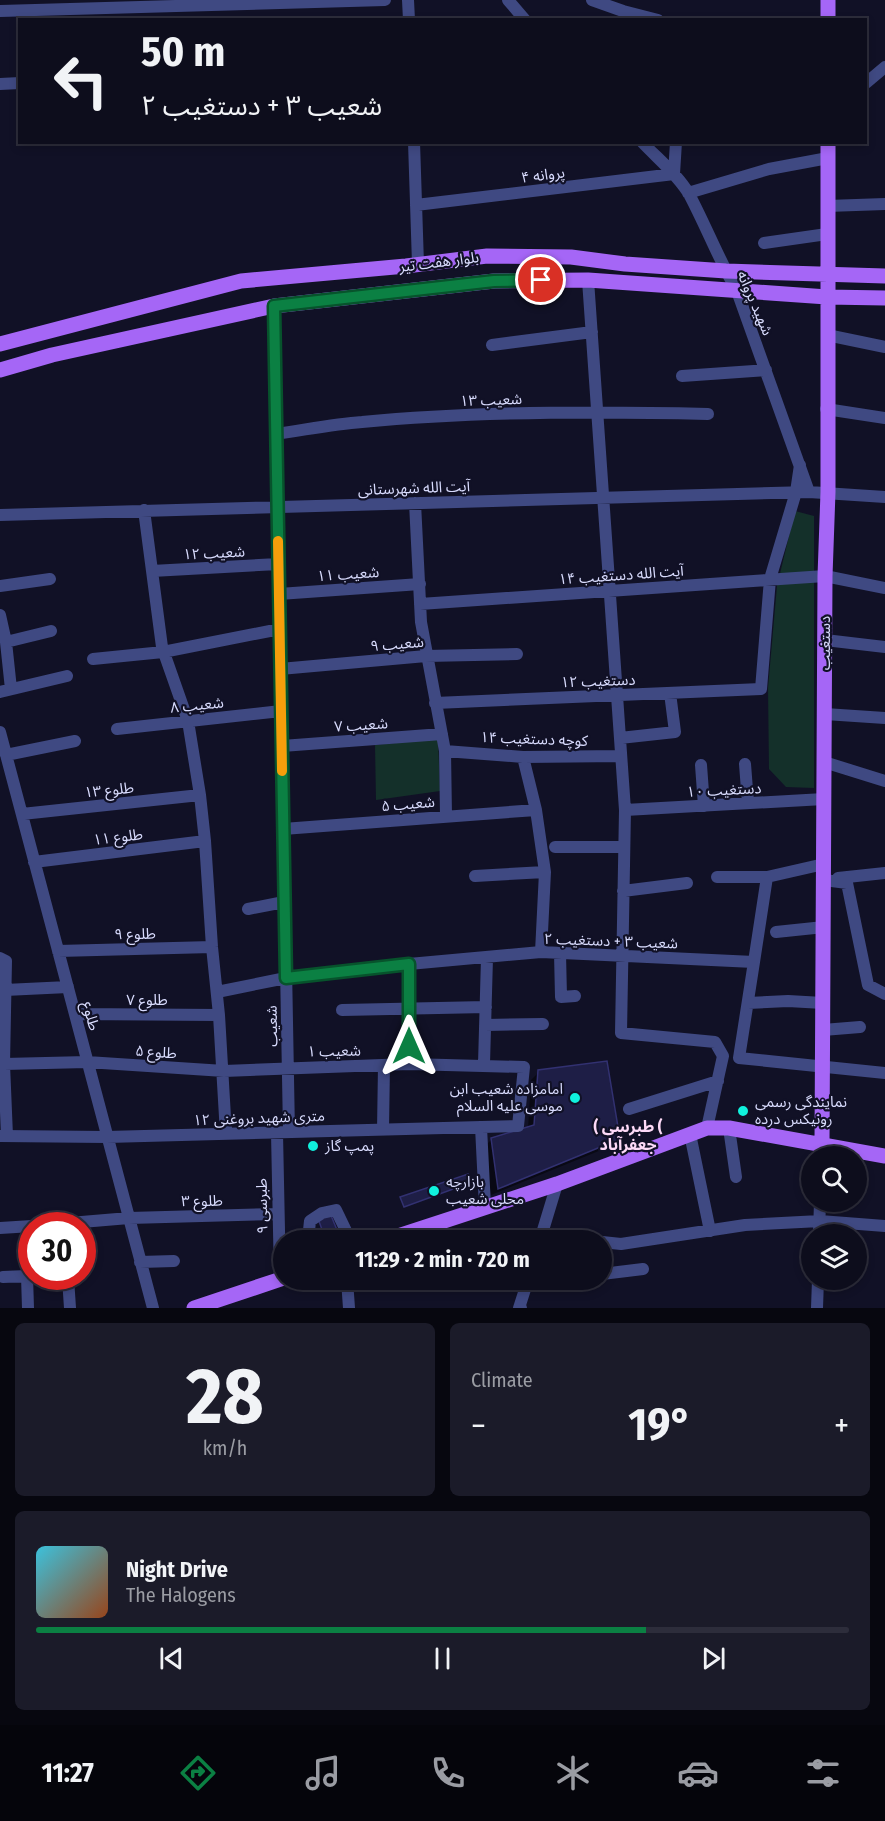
<!DOCTYPE html>
<html lang="en">
<head>
<meta charset="utf-8">
<style>
  :root { --surface:#0d0d1c; --page:#1b1b29; --text:#f1f3f6; --muted:#9a9ca3; --line:#2d2d3b; --accent:#0b8043 }
  body { margin:0; font-family:"Fira Sans Condensed","Noto Sans Arabic",sans-serif; background:var(--page); color:var(--text); height:100vh; display:flex; flex-direction:column; font-size:22px; white-space:nowrap }
  * { box-sizing:border-box; margin:0 }
  p { font-size:20px; color:var(--muted) }
  .icon { flex:none; width:33px; height:33px; fill:none; stroke:currentColor; stroke-width:2; stroke-linecap:round; stroke-linejoin:round }
  .map { position:relative; height:1308px; overflow:hidden }
  .sheet { display:flex; flex-direction:column; gap:15px; padding:15px; background:#07070f; flex:1 }
  .sheet>* { flex:none }
  .top-card { position:absolute; left:18px; top:18px; width:849px; height:126px; border-radius:0px; box-shadow:0 3px 9px #0003,0 0 0 2px var(--line); background:#0d0d1c; color:var(--text); overflow:hidden }
  .buttons { position:absolute; left:801px; top:1146px; display:grid; gap:12px }
  .buttons a { display:grid; place-items:center; width:66px; height:66px; border-radius:50%; background:var(--surface); box-shadow:0 3px 9px #0003,0 0 0 2px var(--line); font-size:30px }
  .speed { position:absolute; left:18px; top:1212px; display:flex; gap:12px; font-size:30px; font-weight:700; text-align:center }
  .speed>* { display:grid; place-content:center; width:78px; height:78px; border-radius:50%; background:var(--surface); box-shadow:0 3px 9px #0003,0 0 0 2px var(--line); line-height:1 }
  .speed .limit { border:9px solid #d22; background:#fff; color:#111 }
  .pin { position:absolute; display:grid; place-items:center; width:51px; height:51px; color:#fff; margin:-26px; border:3px solid #fff; border-radius:50%; box-shadow:0 2px 6px #0007 }
  .me { position:absolute; width:66px; margin:-33px; rotate:0deg; stroke-linejoin:round; filter:drop-shadow(0 0 4px #0008) }
  .turn { display:flex; align-items:center; gap:21px; height:126px; padding:0 24px; font-size:27px }
  .turn .icon { width:78px; height:78px; stroke-width:2.5 }
  .turn b { display:block; font-size:42px; line-height:51px }
  .big { font-size:45px; font-weight:700; line-height:1.1 }
  .sheet .widget { flex:1; display:flex; flex-direction:column; justify-content:center; gap:9px; min-width:0; padding:0 21px; border-radius:9px; background:var(--page) }
  .sheet .dial { align-items:center; gap:0 }
  .dial b { font-size:78px; line-height:1 }
  .song { display:flex; align-items:center; gap:18px }
  .cover { width:72px; height:72px; border-radius:9px; background:linear-gradient(135deg,hsl(190 70% 55%),hsl(20 70% 35%)) }
  .played { height:6px; border-radius:3px; background:linear-gradient(90deg,var(--accent) 75%,var(--line) 75%) }
  .keys { display:flex; justify-content:space-around; direction:ltr }
  .heat { display:flex; justify-content:space-between; align-items:center; font-size:33px; direction:ltr }
  .sheet .tiles { flex:1; display:grid; gap:15px; grid-template-columns:1fr 1fr }
  .widget:last-child { grid-column:span 2 }
  .trip { position:absolute; left:273px; top:1230px; width:339px; height:60px; border-radius:30px; background:var(--surface); box-shadow:0 3px 9px #0003,0 0 0 2px var(--line); font-weight:700; line-height:60px; text-align:center }
  .tabs { display:flex; height:96px; justify-content:space-around; align-items:center; background:#05050b; color:var(--muted) }
  .tabs .icon { width:42px; height:42px }
  .tabs .active { color:var(--accent) }
  .tabs b { font-size:27px; color:var(--text) }
  .map>svg:first-child { display:block }
  .green { fill:#14302a }
  .shadow { fill:#0007 }
  .building { fill:#1e1e46; stroke:#323171; stroke-width:1.5 }
  .lines { fill:none; stroke-linecap:round; stroke-linejoin:round }
  .minor { stroke:#3f4982; stroke-width:12 }
  .major { stroke:#a566f6; stroke-width:15 }
  .route-casing { stroke:#07532c; stroke-width:15 }
  .route { stroke:#0b8043; stroke-width:10 }
  .slow { stroke:#f59e0b; stroke-width:10 }
  .poi-dot { fill:#10f1dd; stroke:#111126; stroke-width:2 }
  .labels { text-anchor:middle; stroke-width:4.5; stroke-linejoin:round; paint-order:stroke }
  .street-label { font-size:15px; fill:#d8dbfd; stroke:#111126 }
  .poi-label { font-size:15px; fill:#d8dbfd; stroke:#111126; text-anchor:start }
  .neighbourhood-label { font-size:16px; font-weight:bold; fill:#fddaf7; stroke:#111126 }
</style>
</head>
<body>
<div class="map">
<svg width="885" height="1308" viewBox="0 0 885 1308">
  <rect width="100%" height="100%" fill="#111126"/>
  <path class="green" d="M795,511L814,516V788L786,787L769,769L768,688L777,586Z
    M438,739L440,791L376,800L375,745Z"/>
  <path class="shadow" d="M539,1072L619,1138L611,1146L491,1195L484,1147L492,1139L528,1129L531,1080Z"/>
  <path class="building" d="M607,1061L620,1139L498,1189L491,1138L534,1125L538,1070Z
    M468,1174L467,1184L404,1207L400,1197Z
    M328,1208L337,1230L324,1235L316,1213Z"/>
  <g class="lines">
    <path class="minor" d="M408,0L409,20
      M508,0L525,20
      M592,0L623,11L658,20
      M0,11L385,0
      M866,83L885,67
      M0,84L20,83
      M414,142L418,264
      M642,142C658,159 677,174 689,194C706,226 719,260 737,291L809,492
      M688,193L769,169L828,158
      M416,205L674,174L676,142
      M827,206L885,204
      M764,243L827,234
      M588,280L625,810L621,1033L715,1042L723,1056
      M274,306L289,1132
      M827,335L885,347
      M492,345L592,332
      M682,376L766,370
      M826,409L885,418
      M276,434C305,430 333,424 362,422C477,411 593,411 708,414
      M415,503L421,622L445,751L446,816
      M144,510L162,647L188,721L200,795L205,841L212,947L219,1015L226,1134
      M0,515L809,492L885,497
      M152,571L278,564
      M0,586L50,579
      M279,594L420,584
      M420,604L825,576L885,588
      M0,615L6,642L11,689
      M825,640L885,647
      M6,642L51,631
      M93,659L163,652L280,629
      M280,669L426,656L517,654
      M0,692L67,676
      M435,703L761,689L770,579L796,492L800,465
      M825,714L885,718
      M117,729L281,711
      M0,732L153,1308
      M620,738L675,732L670,693
      M282,746L442,734
      M445,751L523,757L621,756
      M6,755L75,741
      M523,757L536,810L545,872L541,952
      M824,762L885,781
      M745,764L748,803
      M701,765L704,806
      M625,810L824,799
      M22,814L200,795
      M283,829L536,810
      M555,847H624
      M34,862L205,841
      M475,876L545,872
      M717,877H767
      M838,878L885,873
      M824,880L847,883L868,985L885,994
      M623,891L687,883
      M248,909L284,902
      M776,932L824,927
      M58,951L212,947
      M560,953L561,997L575,996
      M0,958L6,961L4,1064L7,1136
      M754,962L767,877L824,864
      M5,990L68,987
      M217,992L286,978L409,964L541,952L754,962L739,1058L885,1073
      M748,1003L788,1001L823,1003
      M342,1010L486,1007
      M75,1014L219,1015
      M485,1025L543,1024
      M823,1030L860,1027
      M409,1064V964
      M484,1064L487,958
      M629,1109L718,1081
      M481,1127L485,1207
      M707,1128L723,1056
      M729,1128L736,1177
      M383,1130L384,1065
      M277,1133L280,1279
      M690,1134L710,1231
      M0,1136L107,1137L518,1126L524,1067L409,1064L224,1071L87,1062L4,1064
      M822,1156V1144
      M34,1226L129,1218L277,1214
      M0,1228L32,1226
      M819,1234L820,1202
      M540,1239L591,1240
      M308,1240L310,1221L322,1213L336,1210L349,1237L353,1240
      M540,1240L557,1184
      M602,1242L621,1244L745,1225L820,1221L885,1226
      M140,1262L174,1261
      M602,1274L643,1269
      M3,1277L27,1276L28,1308
      M68,1278L70,1308
      M347,1280L349,1308
      M527,1282L548,1280
      M521,1308H519L528,1280
      M817,1308L818,1280"/>
    <path class="major" d="M828,20V0
      M0,344L241,281L406,266L487,256L571,257L625,264L726,271L885,276
      M0,370L52,355L274,306L494,281L588,280L827,297L885,298
      M822,1144L825,576L828,492V142
      M386,1240L557,1184L707,1128H729L885,1156
      M194,1308L284,1278"/>
  </g>
  <g class="lines">
    <defs>
      <path id="route" d="M409,1046V964L286,978L274,306L494,281L541,280"/>
    </defs>
    <use href="#route" class="route-casing"/>
    <use href="#route" class="route"/>
    <path class="slow" d="M278,541L282,771"/>
  </g>
  <g class="poi-dot">
    <circle cx="575" cy="1098" r="6"/>
    <circle cx="743" cy="1111" r="6"/>
    <circle cx="313" cy="1146" r="6"/>
    <circle cx="434" cy="1191" r="6"/>
  </g>
  <g class="labels">
    <g class="street-label">
      <text transform="translate(543 175) rotate(-7)" y="5">پروانه ۴</text>
      <text transform="translate(439 262) rotate(-7)" y="5">بلوار هفت تیر</text>
      <text transform="translate(755 303) rotate(67)" y="5">شهید پروانه</text>
      <text transform="translate(491 400) rotate(-2)" y="5">شعیب ۱۳</text>
      <text transform="translate(414 488) rotate(-2)" y="5">آیت الله شهرستانی</text>
      <text transform="translate(214 553) rotate(-3)" y="5">شعیب ۱۲</text>
      <text transform="translate(348 574) rotate(-4)" y="5">شعیب ۱۱</text>
      <text transform="translate(621 575) rotate(-4)" y="5">آیت الله دستغیب ۱۴</text>
      <text transform="translate(825 643) rotate(-90)" y="5">دستغیب</text>
      <text transform="translate(397 644) rotate(-5)" y="5">شعیب ۹</text>
      <text transform="translate(598 681) rotate(-2)" y="5">دستغیب ۱۲</text>
      <text transform="translate(197 705) rotate(-6)" y="5">شعیب ۸</text>
      <text transform="translate(361 725) rotate(-4)" y="5">شعیب ۷</text>
      <text transform="translate(534 739) rotate(2)" y="5">کوچه دستغیب ۱۴</text>
      <text transform="translate(109 790) rotate(-6)" y="5">طلوع ۱۳</text>
      <text transform="translate(724 790) rotate(-3)" y="5">دستغیب ۱۰</text>
      <text transform="translate(408 804) rotate(-5)" y="5">شعیب ۵</text>
      <text transform="translate(118 837) rotate(-7)" y="5">طلوع ۱۱</text>
      <text transform="translate(135 934) rotate(-1)" y="5">طلوع ۹</text>
      <text transform="translate(611 941) rotate(2)" y="5">شعیب ۳ + دستغیب ۲</text>
      <text x="147" y="1005">طلوع ۷</text>
      <text transform="translate(91 1016) rotate(75)" y="5">طلوع</text>
      <text transform="translate(272 1026) rotate(-91)" y="5">شعیب</text>
      <text transform="translate(334 1051) rotate(-1)" y="5">شعیب ۱</text>
      <text transform="translate(156 1052) rotate(4)" y="5">طلوع ۵</text>
      <text transform="translate(259 1118) rotate(-2)" y="5">۱۲ متری شهید بروغنی</text>
      <text transform="translate(202 1201) rotate(-1)" y="5">طلوع ۳</text>
      <text transform="translate(262 1206) rotate(-91)" y="5">طبرسی ۹</text>
    </g>
    <g class="poi-label">
      <text x="563" y="1094" text-anchor="end">امامزاده شعیب ابن<tspan x="563" dy="17">موسی علیه السلام</tspan></text>
      <text x="755" y="1107">نمایندگی رسمی<tspan x="755" dy="17">رونیکس درده</tspan></text>
      <text x="325" y="1151">پمپ گاز</text>
      <text x="446" y="1187">بازارچه<tspan x="446" dy="17">محلی شعیب</tspan></text>
    </g>
    <g class="neighbourhood-label">
      <text x="628" y="1132">( طبرسی (<tspan x="628" dy="18">جعفرآباد</tspan></text>
    </g>
  </g>
</svg>
<div class="buttons">
<a><svg class="icon" aria-label="search" viewBox="0 0 24 24"><circle cx="10" cy="10" r="6"/><path d="M15 15l6 6"/></svg></a>
<a><svg class="icon" aria-label="layers" viewBox="0 0 24 24"><path d="M12 4l9 5-9 5-9-5zM3 14l9 5 9-5"/></svg></a>
</div>
<div class="speed"><div class="limit">30</div></div>
<div class="pin" style="left:541px;top:280px;background:#d93025"><svg class="icon" aria-label="arrive" viewBox="0 0 24 24"><path d="M6 21V4h12l-3 4 3 4H6"/></svg></div>
<svg class="me" style="left:409px;top:1046px" viewBox="-20 -20 40 40"><path d="M0-17L14 15 0 8-14 15z" fill="#0b8043" stroke="#fff" stroke-width="4"/></svg>
<div class="trip">11:29 · 2 min · 720 m</div>
<div class="top-card">
<div class="turn"><svg class="icon" aria-label="left" viewBox="0 0 24 24"><path d="M17 20v-9H6M10 6l-5 5 5 5"/></svg><div><b>50 m</b>شعیب ۳ + دستغیب ۲</div></div>
</div>
</div>
<section class="sheet">
<div class="tiles">
<div class="widget dial"><b>28</b><p>km/h</p></div>
<div class="widget"><p>Climate</p>
<div class="heat"><a>−</a><b class="big">19°</b><a>+</a></div>
</div>
<div class="widget">
<div class="song"><i class="cover"></i><div><b>Night Drive</b><p>The Halogens</p></div></div>
<div class="played"></div>
<div class="keys"><svg class="icon" aria-label="previous" viewBox="0 0 24 24"><path d="M18 5L8 12l10 7zM5 5v14"/></svg><svg class="icon" aria-label="pause" viewBox="0 0 24 24"><path d="M8 5v14M16 5v14"/></svg><svg class="icon" aria-label="next" viewBox="0 0 24 24"><path d="M6 5l10 7-10 7zM19 5v14"/></svg></div>
</div>
</div>
</section>
<nav class="tabs">
<b>11:27</b>
<svg class="icon active" aria-label="directions" viewBox="0 0 24 24"><path d="M12 3l9 9-9 9-9-9zM9 14v-3h6M13 9l2 2-2 2"/></svg>
<svg class="icon" aria-label="music" viewBox="0 0 24 24"><path d="M9 18V5l10-2v13"/><circle cx="6" cy="18" r="3"/><circle cx="16" cy="16" r="3"/></svg>
<svg class="icon" aria-label="phone" viewBox="0 0 24 24"><path d="M5 4h4l2 5-3 2q2 4 5 5l2-3 5 2v4C11 20 4 13 5 4z"/></svg>
<svg class="icon" aria-label="climate" viewBox="0 0 24 24"><path d="M12 3v18M4 7l16 10M4 17L20 7"/></svg>
<svg class="icon" aria-label="car" viewBox="0 0 24 24"><path d="M5 17H2v-5l4-1 3-4h7l3 4 3 1v5h-3M9 17h6M6 11h13"/><circle cx="7" cy="17" r="2"/><circle cx="17" cy="17" r="2"/></svg>
<svg class="icon" aria-label="filters" viewBox="0 0 24 24"><path d="M4 7h16M4 17h16"/><circle cx="9" cy="7" r="2"/><circle cx="15" cy="17" r="2"/></svg>
</nav>
</body>
</html>
